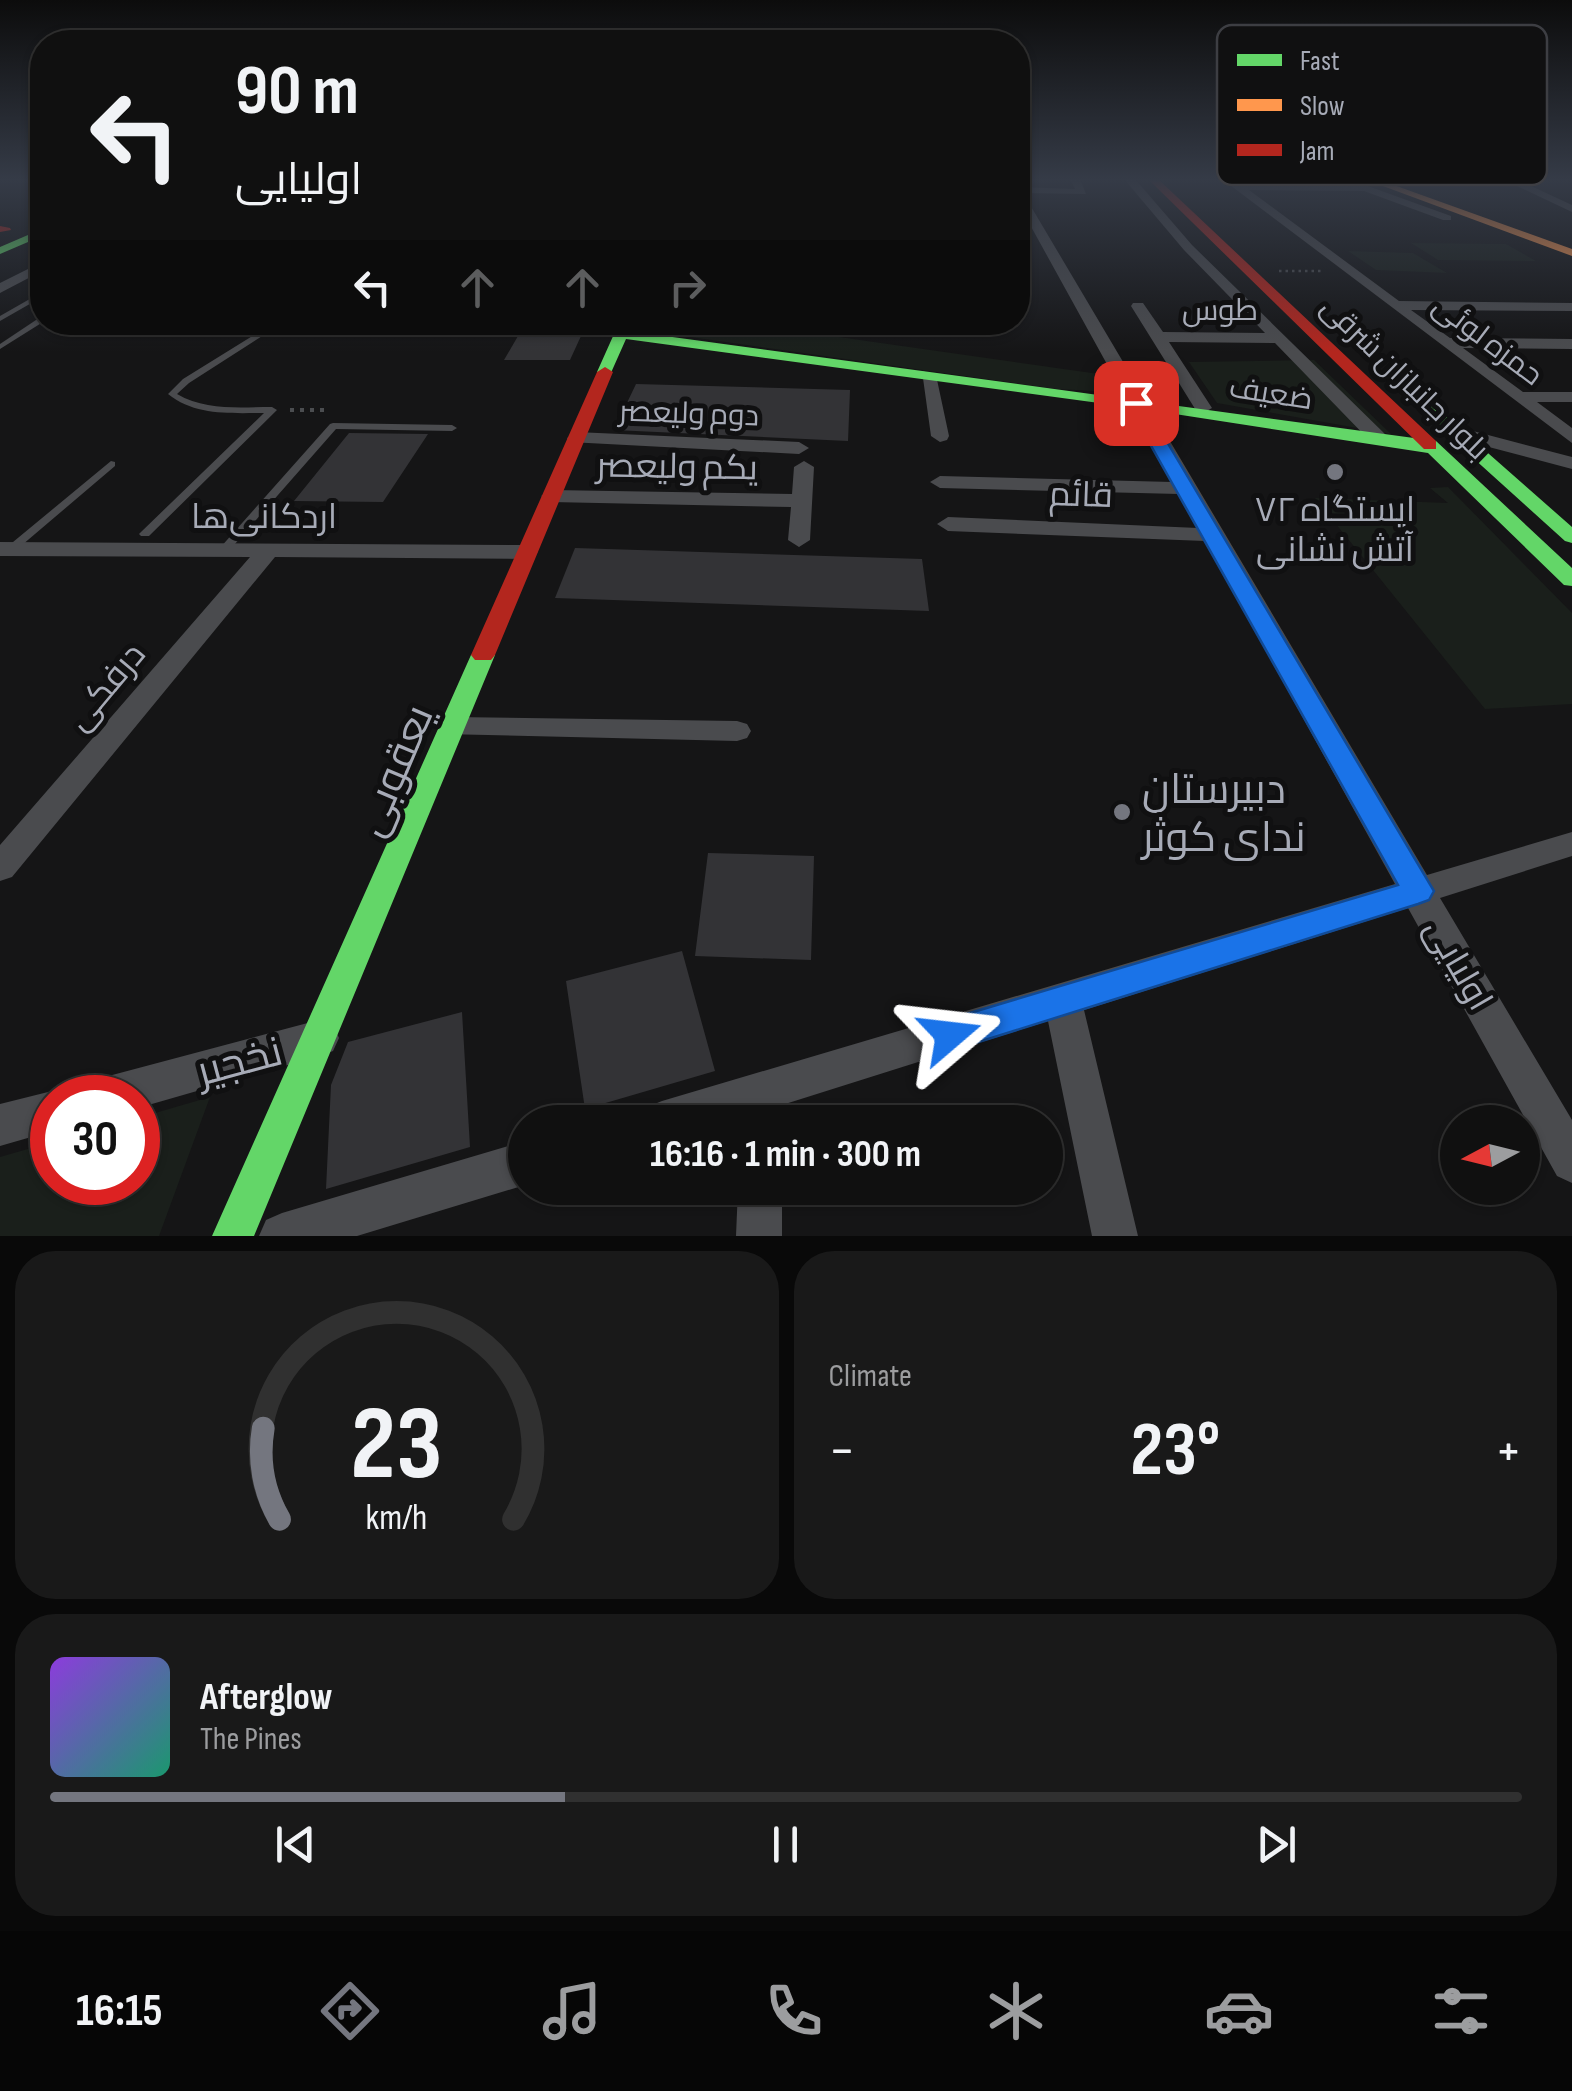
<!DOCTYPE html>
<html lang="en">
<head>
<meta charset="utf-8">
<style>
  :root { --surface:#101010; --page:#191919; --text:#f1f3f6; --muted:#9c9d9f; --line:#303030; --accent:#74767f }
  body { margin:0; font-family:"Sofia Sans Condensed",Cairo,sans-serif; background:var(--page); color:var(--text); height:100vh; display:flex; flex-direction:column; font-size:38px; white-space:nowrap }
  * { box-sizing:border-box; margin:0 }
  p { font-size:32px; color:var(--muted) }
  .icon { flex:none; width:55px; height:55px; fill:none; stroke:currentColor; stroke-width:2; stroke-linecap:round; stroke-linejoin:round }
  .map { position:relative; height:1236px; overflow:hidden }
  .details { display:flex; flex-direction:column; gap:15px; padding:15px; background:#090909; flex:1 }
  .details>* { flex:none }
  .top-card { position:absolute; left:30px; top:30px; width:1000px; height:305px; border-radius:40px; box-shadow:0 2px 8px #0004,0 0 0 2px var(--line); background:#101010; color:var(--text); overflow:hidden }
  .needle { width:65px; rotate:263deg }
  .fabs { position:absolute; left:1440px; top:1105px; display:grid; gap:20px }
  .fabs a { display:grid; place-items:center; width:100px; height:100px; border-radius:50%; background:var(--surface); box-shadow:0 2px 8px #0004,0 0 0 2px var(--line); font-size:50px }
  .speed { position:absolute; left:30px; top:1075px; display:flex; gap:20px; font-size:50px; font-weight:700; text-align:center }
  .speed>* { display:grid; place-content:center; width:130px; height:130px; border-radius:50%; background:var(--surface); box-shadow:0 2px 8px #0004,0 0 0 2px var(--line); line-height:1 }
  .speed .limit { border:15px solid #d22; background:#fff; color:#111 }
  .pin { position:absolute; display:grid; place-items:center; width:85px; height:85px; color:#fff; margin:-42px; border-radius:20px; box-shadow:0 5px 15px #0006 }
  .me { position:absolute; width:110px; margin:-55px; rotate:73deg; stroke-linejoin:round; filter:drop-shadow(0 0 8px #0008) }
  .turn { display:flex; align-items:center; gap:35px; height:210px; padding:0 40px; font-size:45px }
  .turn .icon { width:130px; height:130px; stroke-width:2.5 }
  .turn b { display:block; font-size:70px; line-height:85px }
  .lanes { display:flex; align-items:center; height:95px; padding:0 40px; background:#0003; justify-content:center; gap:50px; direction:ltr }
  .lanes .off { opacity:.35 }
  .big { font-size:75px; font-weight:700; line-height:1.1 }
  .details .tile { flex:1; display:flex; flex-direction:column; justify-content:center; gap:15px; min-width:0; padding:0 35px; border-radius:40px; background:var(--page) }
  .details .dial { align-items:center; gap:0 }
  .dial svg { height:260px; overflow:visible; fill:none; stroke:var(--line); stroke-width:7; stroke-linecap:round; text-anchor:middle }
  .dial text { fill:var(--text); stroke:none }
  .song { display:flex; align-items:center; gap:30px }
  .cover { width:120px; height:120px; border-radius:15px; background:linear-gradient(135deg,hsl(270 70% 55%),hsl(160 70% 35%)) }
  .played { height:10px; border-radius:5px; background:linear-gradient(90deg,var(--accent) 35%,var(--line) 35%) }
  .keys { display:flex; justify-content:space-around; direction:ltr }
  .heat { display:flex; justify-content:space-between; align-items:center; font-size:55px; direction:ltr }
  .details .tiles { flex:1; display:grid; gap:15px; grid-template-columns:1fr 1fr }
  .tile:last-child { grid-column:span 2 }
  .trip { position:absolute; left:508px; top:1105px; width:555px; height:100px; border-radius:50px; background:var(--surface); box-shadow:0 2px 8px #0004,0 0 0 2px var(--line); font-weight:700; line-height:100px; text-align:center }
  .menu { display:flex; height:160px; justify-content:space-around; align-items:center; background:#060606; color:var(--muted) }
  .menu .icon { width:70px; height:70px }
  .menu .on { color:var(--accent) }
  .menu b { font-size:45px; color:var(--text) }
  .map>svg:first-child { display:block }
  .green { fill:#1a1f1b }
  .building { fill:#333336 }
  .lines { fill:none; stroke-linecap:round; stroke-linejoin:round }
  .path-far1 { stroke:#4b4d50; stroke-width:2.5; stroke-dasharray:2.5 4; stroke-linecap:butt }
  .path { stroke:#4b4d50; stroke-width:4; stroke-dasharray:4 6; stroke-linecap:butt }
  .lane { fill:#4a4b4e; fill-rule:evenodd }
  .street { fill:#4a4b4e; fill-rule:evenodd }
  .fast { fill:#63d668; fill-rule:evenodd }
  .slow { fill:#ff974d; fill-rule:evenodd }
  .jam { fill:#b3261e; fill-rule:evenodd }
  .path-bridge { stroke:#4b4d50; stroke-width:2.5; stroke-dasharray:2.5 4; stroke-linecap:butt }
  .route { fill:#1a73e8; stroke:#114b97; stroke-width:2.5 }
  .poi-dot { fill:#74767f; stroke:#101011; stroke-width:4 }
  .labels { text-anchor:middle; stroke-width:10; stroke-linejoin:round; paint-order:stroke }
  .far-street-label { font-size:30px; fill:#a7abb7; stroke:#101011 }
  .street-label { font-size:35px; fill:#a7abb7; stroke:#101011 }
  .poi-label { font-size:35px; fill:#a7abb7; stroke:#101011 }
  .near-street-label { font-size:42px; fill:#a7abb7; stroke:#101011 }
  .near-poi-label { font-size:42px; fill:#a7abb7; stroke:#101011; text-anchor:start }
  .key { fill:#101011; stroke:#3d3e43; stroke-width:2.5 }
  .key-label { font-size:28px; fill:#a7abb7 }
</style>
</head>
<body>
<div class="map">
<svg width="1572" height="1236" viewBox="0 0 1572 1236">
  <rect width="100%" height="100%" fill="#151516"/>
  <path class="green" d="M1411,243L1506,244L1536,261L1438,260Z
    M1348,251L1413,253L1447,273L1376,270Z
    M615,322H733L1106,375L1112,392L1057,389L613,326Z
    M1314,360L1391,434L1217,403L1189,362Z
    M1448,487L1572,613V704L1485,709L1315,498L1448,503L1430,488Z
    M210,1097L159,1236H0V1157L52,1142V1182H138V1118Z"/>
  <path class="building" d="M518,336H581L570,360H504Z
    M636,384L850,390L848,441L614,430Z
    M349,433L428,434L383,502L294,501Z
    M575,548L922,559L929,611L555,598Z
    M708,853L814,856L811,960L695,956Z
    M682,951L715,1071L585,1109L566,981Z
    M462,1012L470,1147L326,1189L331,1085L348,1042Z"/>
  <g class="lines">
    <path class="path-far1" d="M1279,271H1323"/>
    <path class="path" d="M290,410H329"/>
    <path class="lane" d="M42,292V297L0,321V316Z
      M39,318H42L43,322L0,349V344Z
      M275,322H284L189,383L177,394C206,411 240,407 272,407L277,410L149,536H141L139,534L141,532L264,413C231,413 195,416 168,394L183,379Z
      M527,322C558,322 598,319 625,334L621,336L607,331Z
      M333,423L452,425L457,428L452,431L336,429L227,553H219L217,551L219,549L330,424Z
      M111,461L115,462V466L15,551H7L5,549L7,547Z"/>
    <path class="street" d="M1070,179H1080L1086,194L1023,193L1427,875L1572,832V856L1440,898L1572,1120V1183L1557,1176L1408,908L1084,1010L1138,1236H1092L1048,1021L782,1105V1122H740V1118L726,1122H641L647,1107L662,1101L1395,884L1205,541L948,531L937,524L948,517L1198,528L1179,494L940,488L930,482L940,476L1172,482L1018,203V187L1075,189Z
      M1124,179H1135L1192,245L1387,436V444H1373L1275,343L1169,342L1212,408L1203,413L1197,412L1131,306L1133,303H1143L1163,332L1265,333L1184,250Z
      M1222,179L1240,184L1365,185L1451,216V220H1443L1364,191L1249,190L1399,301L1572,303V311L1411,310L1450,338L1572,339V349L1463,348L1523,392H1572V402H1537L1572,428V443Z
      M1502,179H1516L1572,205V212Z
      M42,262V271L0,293V283Z
      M922,371L936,375L949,436L947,440L940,442L931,436Z
      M1454,426L1572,457V469L1447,436L1445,432Z
      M576,432L799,442L809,448L799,454L569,442L567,438Z
      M804,461L814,467L810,540L799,547L788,540L791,507L551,502L541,496L551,490L792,494L794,467Z
      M0,542L527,545L538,552L527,559L275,557L12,877L0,881V845L250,557L0,556Z
      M452,717L737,721L747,724L751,731L747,738L737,741L442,734L438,727L442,720Z
      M319,1020L333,1025L339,1038L333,1051L319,1056L138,1108V1098H81L86,1084L101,1078Z
      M52,1091L67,1098H52V1131L0,1146V1104Z
      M525,1141V1185L357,1236H259L266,1220L282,1213Z
      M738,1188H782V1236H736Z"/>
    <path class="fast" d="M42,229V236L0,254V247Z
      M621,330L1436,441L1572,568V586L1564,585L1428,453L1136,408L626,339L610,375H600L597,372L614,334Z
      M1410,395H1422L1572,527V543L1565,541L1410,401Z
      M483,648L495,655L254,1236H212L471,655Z"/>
    <path class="slow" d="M1364,179H1377L1572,249V256Z"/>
    <path class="jam" d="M1148,179H1158L1436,441V449H1424Z
      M0,226L10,228L11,230L0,232Z
      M605,367L613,372L495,655L491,660H475L471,655L597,372Z"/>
    <path class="path-bridge" d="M1359,184L1440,179"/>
  </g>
  <linearGradient id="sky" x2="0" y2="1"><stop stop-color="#0c0c0c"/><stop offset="0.51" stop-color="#353b47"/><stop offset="1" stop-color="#353b47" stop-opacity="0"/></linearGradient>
  <rect width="1572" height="352" fill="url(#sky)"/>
  <path class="route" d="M1130,400L1144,403L1434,891L1429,900L1418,904L950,1051L937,1047L932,1035L937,1023L950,1019L1398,885L1127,403Z"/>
  <g class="poi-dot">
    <circle cx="1335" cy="472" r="10"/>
    <circle cx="1122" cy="812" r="10"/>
  </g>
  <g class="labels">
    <g class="far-street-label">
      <text x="1220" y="320">طوس</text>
      <text transform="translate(1488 340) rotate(37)" y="10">حمزه لوئی</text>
      <text transform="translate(1405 378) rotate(44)" y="10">بلوار جانبازان شرقی</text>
      <text transform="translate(1271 393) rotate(9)" y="10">ضعیف</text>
      <text transform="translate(689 413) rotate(2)" y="10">دوم ولیعصر</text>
    </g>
    <g class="street-label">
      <text transform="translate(677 466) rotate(1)" y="12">یکم ولیعصر</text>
      <text transform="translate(1081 494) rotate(2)" y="12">قائم</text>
      <text x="264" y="528">اردکانی‌ها</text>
      <text transform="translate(105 686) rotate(-50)" y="12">درفکی</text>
      <text transform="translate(1459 964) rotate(60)" y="12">اولیایی</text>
    </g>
    <g class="poi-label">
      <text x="1335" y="521">ایستگاه ۷۲<tspan x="1335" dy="40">آتش نشانی</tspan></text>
    </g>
    <g class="near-street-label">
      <text transform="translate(393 770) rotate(-67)" y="15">یعقوبی</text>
      <text transform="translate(239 1060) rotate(-15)" y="15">نخجیر</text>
    </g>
    <g class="near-poi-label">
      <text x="1142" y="803">دبیرستان<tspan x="1142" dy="48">ندای کوثر</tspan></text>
    </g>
  </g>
  <rect x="1217" y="25" width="330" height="160" rx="15" class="key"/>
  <rect x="1237" y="54" width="45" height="12" fill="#63d668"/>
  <rect x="1237" y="99" width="45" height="12" fill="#ff974d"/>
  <rect x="1237" y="144" width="45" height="12" fill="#b3261e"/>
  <g class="key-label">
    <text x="1300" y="70">Fast</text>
    <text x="1300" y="115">Slow</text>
    <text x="1300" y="160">Jam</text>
  </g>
</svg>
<div class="fabs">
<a><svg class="needle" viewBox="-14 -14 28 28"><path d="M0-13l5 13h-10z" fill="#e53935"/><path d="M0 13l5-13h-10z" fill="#9c9d9f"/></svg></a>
</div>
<div class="speed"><div class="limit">30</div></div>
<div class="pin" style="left:1136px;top:403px;background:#d93025"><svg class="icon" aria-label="arrive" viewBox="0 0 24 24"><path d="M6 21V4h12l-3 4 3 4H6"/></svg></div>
<svg class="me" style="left:950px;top:1035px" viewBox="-20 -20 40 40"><path d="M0-17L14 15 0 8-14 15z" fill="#1a73e8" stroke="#fff" stroke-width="4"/></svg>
<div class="trip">16:16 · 1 min · 300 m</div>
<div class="top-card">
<div class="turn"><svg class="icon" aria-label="left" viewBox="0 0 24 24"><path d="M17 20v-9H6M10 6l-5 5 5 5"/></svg><div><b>90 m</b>اولیایی</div></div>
<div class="lanes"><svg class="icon" aria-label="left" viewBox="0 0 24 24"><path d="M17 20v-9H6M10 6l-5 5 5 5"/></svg><svg class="icon off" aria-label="ahead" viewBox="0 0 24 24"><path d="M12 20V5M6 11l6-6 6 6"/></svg><svg class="icon off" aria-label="ahead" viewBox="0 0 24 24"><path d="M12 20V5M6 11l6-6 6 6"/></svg><svg class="icon off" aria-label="right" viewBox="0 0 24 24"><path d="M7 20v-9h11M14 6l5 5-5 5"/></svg></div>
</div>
</div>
<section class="details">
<div class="tiles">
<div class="tile dial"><svg viewBox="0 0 100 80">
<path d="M14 69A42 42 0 1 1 86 69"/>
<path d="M14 69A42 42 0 0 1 9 41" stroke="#74767f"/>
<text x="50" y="56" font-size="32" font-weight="700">23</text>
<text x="50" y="72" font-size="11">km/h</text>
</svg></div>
<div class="tile"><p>Climate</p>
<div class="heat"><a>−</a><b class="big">23°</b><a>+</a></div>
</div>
<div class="tile">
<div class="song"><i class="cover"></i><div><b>Afterglow</b><p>The Pines</p></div></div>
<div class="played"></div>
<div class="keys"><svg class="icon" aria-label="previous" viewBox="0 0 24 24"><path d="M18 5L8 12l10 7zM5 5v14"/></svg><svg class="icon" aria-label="pause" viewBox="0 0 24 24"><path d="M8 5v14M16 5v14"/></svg><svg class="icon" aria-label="next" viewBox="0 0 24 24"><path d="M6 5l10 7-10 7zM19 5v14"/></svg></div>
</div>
</div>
</section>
<nav class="menu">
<b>16:15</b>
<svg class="icon on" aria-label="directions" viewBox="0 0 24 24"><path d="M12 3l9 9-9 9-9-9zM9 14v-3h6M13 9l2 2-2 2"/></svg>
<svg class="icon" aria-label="music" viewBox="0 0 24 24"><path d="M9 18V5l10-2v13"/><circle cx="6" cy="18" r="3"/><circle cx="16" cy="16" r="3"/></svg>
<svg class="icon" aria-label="phone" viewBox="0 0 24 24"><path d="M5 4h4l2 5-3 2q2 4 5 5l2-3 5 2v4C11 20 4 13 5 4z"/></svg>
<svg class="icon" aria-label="climate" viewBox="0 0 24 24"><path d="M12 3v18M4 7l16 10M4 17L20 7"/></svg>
<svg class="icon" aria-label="car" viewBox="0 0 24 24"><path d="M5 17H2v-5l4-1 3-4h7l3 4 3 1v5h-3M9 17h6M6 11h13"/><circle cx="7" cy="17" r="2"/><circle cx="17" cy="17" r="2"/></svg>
<svg class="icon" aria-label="filters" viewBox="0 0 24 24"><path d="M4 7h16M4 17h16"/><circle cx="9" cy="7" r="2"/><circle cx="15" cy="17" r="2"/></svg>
</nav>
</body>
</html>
